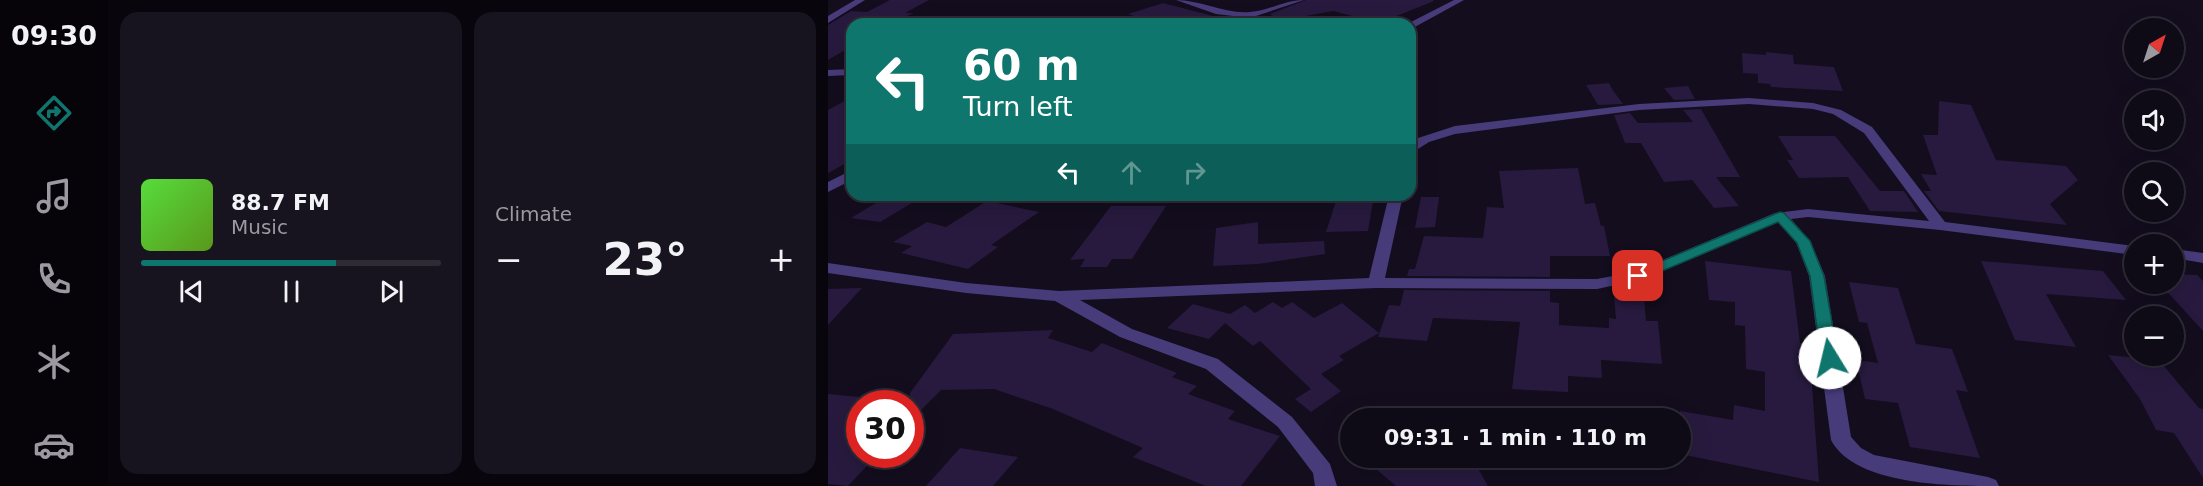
<!DOCTYPE html>
<html lang="en">
<head>
<meta charset="utf-8">
<style>
  :root { --surface:#0e0a16; --page:#17131f; --text:#f1f3f6; --muted:#9b9aa1; --line:#2e2b35; --accent:#0f766e }
  body { margin:0; font-family:"DejaVu Sans",sans-serif; background:var(--page); color:var(--text); height:100vh; display:flex; flex-direction:column; font-size:22px; white-space:nowrap }
  * { box-sizing:border-box; margin:0 }
  p { font-size:20px; color:var(--muted) }
  .icon { flex:none; width:33px; height:33px; fill:none; stroke:currentColor; stroke-width:2; stroke-linecap:round; stroke-linejoin:round }
  .map { position:relative; flex:1; overflow:hidden }
  .side { display:flex; flex-direction:column; gap:12px; padding:12px; background:#08060c; width:720px }
  .side>* { flex:none }
  .hud { position:absolute; left:18px; top:18px; width:570px; height:183px; border-radius:18px; box-shadow:0 6px 24px #0002,0 0 0 2px var(--line); background:#0f766e; color:#fff; overflow:hidden }
  .needle { width:39px; rotate:39deg }
  .controls { position:absolute; left:1296px; top:18px; display:grid; gap:12px }
  .controls a { display:grid; place-items:center; width:60px; height:60px; border-radius:50%; background:var(--surface); box-shadow:0 6px 24px #0002,0 0 0 2px var(--line); font-size:30px }
  .speed { position:absolute; left:18px; top:390px; display:flex; gap:12px; font-size:30px; font-weight:700; text-align:center }
  .speed>* { display:grid; place-content:center; width:78px; height:78px; border-radius:50%; background:var(--surface); box-shadow:0 6px 24px #0002,0 0 0 2px var(--line); line-height:1 }
  .speed .limit { border:9px solid #d22; background:#fff; color:#111 }
  .pin { position:absolute; display:grid; place-items:center; width:51px; height:51px; color:#fff; margin:-26px; border-radius:12px; box-shadow:0 3px 9px #0006 }
  .me { position:absolute; width:66px; margin:-33px; rotate:351deg; stroke-linejoin:round; filter:drop-shadow(0 0 4px #0008) }
  .turn { display:flex; align-items:center; gap:21px; height:126px; padding:0 18px; font-size:27px }
  .turn .icon { width:78px; height:78px; stroke-width:2.5 }
  .turn b { display:block; font-size:42px; line-height:51px }
  .lanes { display:flex; align-items:center; height:57px; padding:0 18px; background:#0003; justify-content:center; gap:30px; direction:ltr }
  .lanes .off { opacity:.35 }
  .big { font-size:45px; font-weight:700; line-height:1.1 }
  .side .tile { flex:1; display:flex; flex-direction:column; justify-content:center; gap:9px; min-width:0; padding:0 21px; border-radius:18px; background:var(--page) }
  .song { display:flex; align-items:center; gap:18px }
  .cover { width:72px; height:72px; border-radius:9px; background:linear-gradient(135deg,hsl(110 70% 55%),hsl(90 70% 35%)) }
  .played { height:6px; border-radius:3px; background:linear-gradient(90deg,var(--accent) 65%,var(--line) 65%) }
  .keys { display:flex; justify-content:space-around; direction:ltr }
  .heat { display:flex; justify-content:space-between; align-items:center; font-size:33px; direction:ltr }
  .side .tiles { flex:1; display:grid; gap:12px; grid-template-columns:repeat(2,1fr) }
  .trip { position:absolute; left:512px; top:408px; width:351px; height:60px; border-radius:30px; background:var(--surface); box-shadow:0 6px 24px #0002,0 0 0 2px var(--line); font-weight:700; line-height:60px; text-align:center }
  main { display:flex; flex:1; min-height:0 }
  .tab-bar { display:flex; flex-direction:column; width:108px; justify-content:space-around; align-items:center; background:#060409; color:var(--muted) }
  .tab-bar .icon { width:42px; height:42px }
  .tab-bar .active { color:var(--accent) }
  .tab-bar b { font-size:27px; color:var(--text) }
  .map>svg:first-child { display:block }
  .building { fill:#271a3e }
  .lines { fill:none; stroke-linecap:round; stroke-linejoin:round }
  .minor { fill:#473b7a; fill-rule:evenodd }
  .route { fill:#0f766e; stroke:#0a4d48; stroke-width:1.5 }
</style>
</head>
<body>
<main>
<nav class="tab-bar">
<b>09:30</b>
<svg class="icon active" aria-label="directions" viewBox="0 0 24 24"><path d="M12 3l9 9-9 9-9-9zM9 14v-3h6M13 9l2 2-2 2"/></svg>
<svg class="icon" aria-label="music" viewBox="0 0 24 24"><path d="M9 18V5l10-2v13"/><circle cx="6" cy="18" r="3"/><circle cx="16" cy="16" r="3"/></svg>
<svg class="icon" aria-label="phone" viewBox="0 0 24 24"><path d="M5 4h4l2 5-3 2q2 4 5 5l2-3 5 2v4C11 20 4 13 5 4z"/></svg>
<svg class="icon" aria-label="climate" viewBox="0 0 24 24"><path d="M12 3v18M4 7l16 10M4 17L20 7"/></svg>
<svg class="icon" aria-label="car" viewBox="0 0 24 24"><path d="M5 17H2v-5l4-1 3-4h7l3 4 3 1v5h-3M9 17h6M6 11h13"/><circle cx="7" cy="17" r="2"/><circle cx="17" cy="17" r="2"/></svg>
</nav>
<section class="side">
<div class="tiles">
<div class="tile">
<div class="song"><i class="cover"></i><div><b>88.7 FM</b><p>Music</p></div></div>
<div class="played"></div>
<div class="keys"><svg class="icon" aria-label="previous" viewBox="0 0 24 24"><path d="M18 5L8 12l10 7zM5 5v14"/></svg><svg class="icon" aria-label="pause" viewBox="0 0 24 24"><path d="M8 5v14M16 5v14"/></svg><svg class="icon" aria-label="next" viewBox="0 0 24 24"><path d="M6 5l10 7-10 7zM19 5v14"/></svg></div>
</div>
<div class="tile"><p>Climate</p>
<div class="heat"><a>−</a><b class="big">23°</b><a>+</a></div>
</div>
</div>
</section>
<div class="map">
<svg width="1375" height="486" viewBox="0 0 1375 486">
  <rect width="100%" height="100%" fill="#130d1e"/>
  <path class="building" d="M62,0H101L77,13H85L63,24H24V46L0,60V25L23,11L39,12Z
    M478,0H605L606,1L551,23L505,11L451,21L442,14Z
    M335,3L389,17V24H328L300,14Z
    M938,52L965,55L966,64L1006,67L1015,91L943,87L942,84L930,83V74L915,73L914,53L938,55Z
    M781,83L784,89L795,104L770,105L758,85Z
    M860,86L867,99L846,100L836,88Z
    M24,97V160L0,173V110Z
    M1111,101L1143,105L1168,160L1238,166L1250,180L1222,204L1239,225L1111,211L1096,191H1103L1093,174L1109,175L1095,135H1110Z
    M873,109L912,177H888L911,206L886,208L864,180L836,182L813,143H797L786,115L802,113L810,123L865,122L855,110Z
    M950,136H1007L1052,191H1076L1090,212L1042,211L1020,177L971,178L959,160H965Z
    M750,168L757,204L767,203L773,226H776L782,256H722V277L579,276L581,269H587L596,236L655,238L659,207L676,208L671,171Z
    M61,195H97L52,222L23,218Z
    M510,195H546L540,231L498,232Z
    M593,197H611L607,227L587,228Z
    M159,201L211,212L163,245L170,247L140,269L73,253L84,246L65,242L99,222L118,227Z
    M283,206H338L304,259H284L279,267H252L257,259L242,260Z
    M430,222V244L496,241L497,254L430,264L385,266L388,228Z
    M877,261L963,271L972,343L981,344L991,482L852,454V411L905,420L906,405L937,411V372L918,369L917,326L907,325V302L881,300Z
    M1153,261L1275,271L1298,300L1218,294L1248,347L1187,340Z
    M1346,274L1369,275L1375,281V331L1332,284H1346Z
    M1021,282L1070,288L1088,344L1124,349L1140,392L1128,390L1152,458L1082,447L1070,403L1037,399L1028,360L1050,363L1039,323L1031,322Z
    M34,288L0,325V289Z
    M576,290L722,291V302L731,303V325L781,328V318L788,319L786,297L816,298L818,321H830L834,364L773,360L774,378L740,376V392L684,389L692,322L605,318L599,341L550,337L561,305L572,306Z
    M445,302L454,308L464,302L486,318L514,303L551,333L511,356L516,360L493,374L513,391L483,412L467,399L483,389L432,341L425,346L397,323L381,339L339,328L365,304L402,314L417,305L427,313Z
    M225,330L220,338L264,352L274,343L349,373L344,377L369,386L360,394L407,411L400,419L452,436L413,486H378L305,457L315,448L225,409L166,389L113,390L82,421V393L125,334Z
    M1280,355L1331,360L1371,408L1375,409V478L1346,433L1328,430L1312,399Z
    M0,394L32,397V454H50L20,486L0,484Z
    M132,448L190,457L165,486H98Z
    M535,458H644L660,486H568Z"/>
  <g class="lines">
    <path class="minor" d="M27,0H37L0,23V16Z
      M348,0C373,0 396,14 422,12C440,11 457,0 476,0L422,18L388,14Z
      M626,0H636L585,28L582,29V24H579Z
      M24,69V75L0,76V70Z
      M921,98L985,103L1013,110L1044,127L1117,222L1306,246V255L1112,230L980,217L963,219L982,241L997,276L1023,437L1033,448L1046,455L1160,477L1168,480L1171,486C1124,486 1027,486 1003,440L981,276L968,242L950,222L816,279L769,289L548,288L252,300L304,329L390,359L464,417L502,464L509,486H487L485,473L450,427L378,369L292,337L227,301L138,293L0,273V263L138,283L231,291L541,278L561,195H575L557,278L769,279L806,272L947,213L980,209L1101,221L1036,133L1005,114L985,109L921,104L811,110L627,134L601,142L582,154V143L587,139L627,126L811,104Z
      M24,170V180L0,192V182Z
      M1346,249L1375,253V263L1346,258Z"/>
  </g>
  <path class="route" d="M952,212L956,213L982,241L996,276L1010,358L1008,362H996L993,358L982,276L969,243L950,222L815,279H805L803,276L805,273Z"/>
</svg>
<div class="controls">
<a><svg class="needle" viewBox="-14 -14 28 28"><path d="M0-13l5 13h-10z" fill="#e53935"/><path d="M0 13l5-13h-10z" fill="#9b9aa1"/></svg></a>
<a><svg class="icon" aria-label="sound" viewBox="0 0 24 24"><path d="M4 9h4l5-4v14l-5-4H4zM17 9q2 3 0 6"/></svg></a>
<a><svg class="icon" aria-label="search" viewBox="0 0 24 24"><circle cx="10" cy="10" r="6"/><path d="M15 15l6 6"/></svg></a>
<a>+</a>
<a>−</a>
</div>
<div class="speed"><div class="limit">30</div></div>
<div class="pin" style="left:810px;top:276px;background:#d93025"><svg class="icon" aria-label="arrive" viewBox="0 0 24 24"><path d="M6 21V4h12l-3 4 3 4H6"/></svg></div>
<svg class="me" style="left:1002px;top:358px" viewBox="-20 -20 40 40"><circle r="19" fill="#fff"/><path d="M0-13L10 11 0 6-10 11z" fill="#0f766e"/></svg>
<div class="trip">09:31 · 1 min · 110 m</div>
<div class="hud">
<div class="turn"><svg class="icon" aria-label="left" viewBox="0 0 24 24"><path d="M17 20v-9H6M10 6l-5 5 5 5"/></svg><div><b>60 m</b>Turn left</div></div>
<div class="lanes"><svg class="icon" aria-label="left" viewBox="0 0 24 24"><path d="M17 20v-9H6M10 6l-5 5 5 5"/></svg><svg class="icon off" aria-label="ahead" viewBox="0 0 24 24"><path d="M12 20V5M6 11l6-6 6 6"/></svg><svg class="icon off" aria-label="right" viewBox="0 0 24 24"><path d="M7 20v-9h11M14 6l5 5-5 5"/></svg></div>
</div>
</div>
</main>
</body>
</html>
